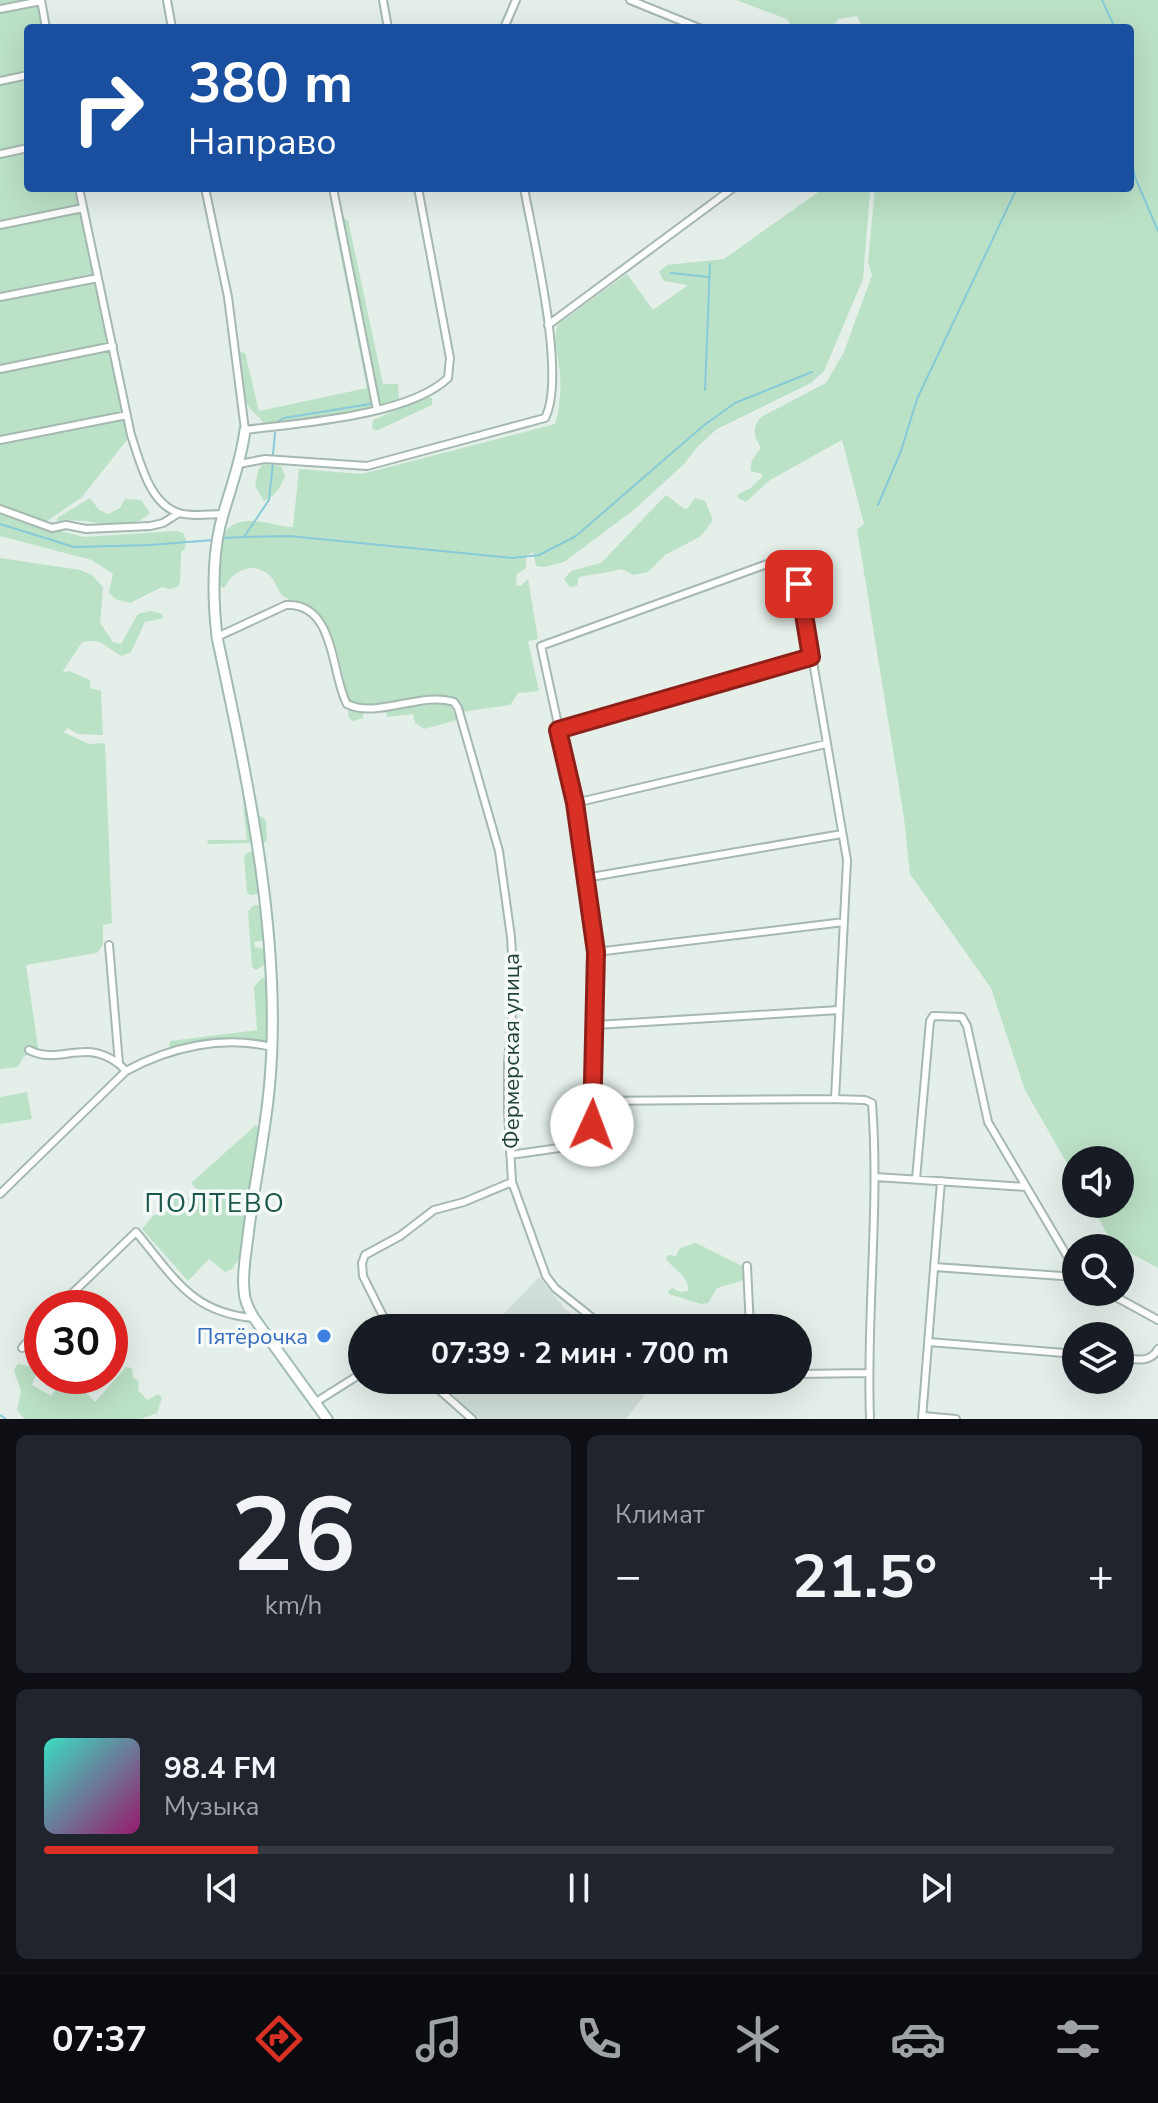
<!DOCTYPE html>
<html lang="ru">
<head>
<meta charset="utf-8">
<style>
  :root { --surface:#171b24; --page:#20242c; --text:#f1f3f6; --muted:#9ea1a6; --line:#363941; --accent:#d93025 }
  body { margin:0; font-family:"Nunito Sans",sans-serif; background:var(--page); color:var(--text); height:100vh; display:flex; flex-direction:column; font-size:30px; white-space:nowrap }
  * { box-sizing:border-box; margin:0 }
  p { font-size:26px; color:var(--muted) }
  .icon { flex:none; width:44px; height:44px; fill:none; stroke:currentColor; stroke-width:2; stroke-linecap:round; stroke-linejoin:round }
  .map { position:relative; height:1419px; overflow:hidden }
  .drawer { display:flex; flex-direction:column; gap:16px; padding:16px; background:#0d0f14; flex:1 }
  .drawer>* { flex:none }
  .guide { position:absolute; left:24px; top:24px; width:1110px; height:168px; border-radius:8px; box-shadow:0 8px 32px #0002; background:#1a4fa0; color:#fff; overflow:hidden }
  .tools { position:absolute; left:1062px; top:1146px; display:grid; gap:16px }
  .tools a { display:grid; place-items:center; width:72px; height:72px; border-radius:50%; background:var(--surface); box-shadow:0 8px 32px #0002; font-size:40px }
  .speed { position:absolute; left:24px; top:1290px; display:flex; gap:16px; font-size:40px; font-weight:700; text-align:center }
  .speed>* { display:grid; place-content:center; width:104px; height:104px; border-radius:50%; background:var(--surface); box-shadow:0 8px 32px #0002; line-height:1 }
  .speed .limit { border:12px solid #d22; background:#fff; color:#111 }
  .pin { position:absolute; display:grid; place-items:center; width:68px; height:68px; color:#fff; margin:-34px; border-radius:16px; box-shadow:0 4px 12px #0006 }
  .me { position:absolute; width:88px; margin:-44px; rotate:2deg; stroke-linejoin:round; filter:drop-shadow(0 0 6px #0008) }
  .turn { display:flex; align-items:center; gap:28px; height:168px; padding:0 32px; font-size:36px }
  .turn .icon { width:104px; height:104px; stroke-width:2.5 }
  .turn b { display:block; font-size:56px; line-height:68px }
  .big { font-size:60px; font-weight:700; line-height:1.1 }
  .drawer .card { flex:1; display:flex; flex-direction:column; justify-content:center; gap:12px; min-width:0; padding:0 28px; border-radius:12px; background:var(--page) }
  .drawer .dial { align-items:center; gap:0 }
  .dial b { font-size:104px; line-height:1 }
  .song { display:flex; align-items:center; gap:24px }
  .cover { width:96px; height:96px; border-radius:12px; background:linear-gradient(135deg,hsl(170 70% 55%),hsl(320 70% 35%)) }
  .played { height:8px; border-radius:4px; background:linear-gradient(90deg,var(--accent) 20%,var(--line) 20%) }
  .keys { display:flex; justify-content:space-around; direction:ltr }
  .heat { display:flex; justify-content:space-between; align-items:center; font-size:44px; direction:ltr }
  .drawer .tiles { flex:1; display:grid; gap:16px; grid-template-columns:1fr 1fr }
  .card:last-child { grid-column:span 2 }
  .trip { position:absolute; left:348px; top:1314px; width:464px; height:80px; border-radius:40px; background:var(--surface); box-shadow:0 8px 32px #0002; font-weight:700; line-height:80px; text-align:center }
  .tabs { display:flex; height:128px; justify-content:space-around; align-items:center; background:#090b0e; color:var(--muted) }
  .tabs .icon { width:56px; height:56px }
  .tabs .on { color:var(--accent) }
  .tabs b { font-size:36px; color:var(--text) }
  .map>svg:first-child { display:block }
  .built { fill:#d2dfd9 }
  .green { fill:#bbe1c6 }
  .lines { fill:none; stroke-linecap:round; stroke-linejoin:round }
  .stream { stroke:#87cad8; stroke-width:2 }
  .street-casing { stroke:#a6b8b2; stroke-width:10 }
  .secondary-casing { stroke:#a1bbb3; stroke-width:13 }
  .street { stroke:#fff; stroke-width:6 }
  .secondary { stroke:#fff; stroke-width:9 }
  .route-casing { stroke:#8d1f18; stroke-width:20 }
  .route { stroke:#d93025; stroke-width:14 }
  .shop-dot { fill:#3f7fe0; stroke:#f5faf8; stroke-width:3 }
  .labels { text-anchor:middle; stroke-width:7; stroke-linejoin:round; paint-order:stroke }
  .street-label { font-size:22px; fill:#21423a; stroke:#f5faf8 }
  .shop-label { font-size:22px; fill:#366cbe; stroke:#f5faf8; text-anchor:end }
  .quarter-label { font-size:26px; letter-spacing:2px; fill:#1b574a; stroke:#f5faf8 }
</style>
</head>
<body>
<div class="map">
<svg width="1158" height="1419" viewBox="0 0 1158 1419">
  <rect width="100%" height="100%" fill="#e4efea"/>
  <path class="built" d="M539,1277L565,1309L588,1328H490Z
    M439,1380H656L626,1419H477Z"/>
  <path class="green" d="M0,0H41L46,28H28V188H79L131,435L82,497L40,526L84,537L176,531L183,533L186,540L185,549L181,552L180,582L177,587L170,589L162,587L130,603L115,599L109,592L113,574L92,560L0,536Z
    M736,0H1158V1268L1112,1243L1091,1204H1120V1160H1076V1179L1025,1090L991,988L910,874L904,818L857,529L864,524L842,440L770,480L746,502L738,498L737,495L751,488L762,477V474L751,471C749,461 756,455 761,448C754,436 751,429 761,417L826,383L844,352L872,275L868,262L875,188H1130V28H863L857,16L838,19L832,28H793L787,19Z
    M824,188H868L870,192L863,279L824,371L811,383L717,429L698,446L684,464L635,509L564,562L544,567L536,566L533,552L526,556V568L517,574L516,585L521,586L528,579L538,639L528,641L539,691L518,693L510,705L461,712L455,699L440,696H418L420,706L445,703L450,705L457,720L424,729L415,723L413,714L387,717L384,703L364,706L363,718L353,721L349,718C347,694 338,635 321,617C311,606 294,604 283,596C277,591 276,580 269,575C252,560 233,571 224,588L219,586C220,551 213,515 262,522C273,523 282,527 293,527L299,469L362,474L555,424C560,409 561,390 560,374C559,358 552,338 558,324L627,274L653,310L688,285L664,281L659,272L667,265L724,259Z
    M340,218L348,220L383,384H398L399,400C357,415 310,423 266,426C261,418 255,415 249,407C239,394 241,371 239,355L241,352L245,353L259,411L367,388L334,223Z
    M427,397L432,398V405L378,430L372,429L373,420Z
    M268,464L281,466L285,475C282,486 275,496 264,501L255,486L258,471L262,465Z
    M666,495L683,508L687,509L695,498L705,501L713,520L701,536L665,555L648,572L633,575L622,569C607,573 593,574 579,577L577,586L570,587L564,579L571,571L601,563Z
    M90,498L99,510L108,514L120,508L125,499L141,500L150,513C121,539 90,513 57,523V518Z
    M0,558L80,570L92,575L103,587L100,623L113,642L121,644L138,614L151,611L162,614L163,618L145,622L131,652L122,656C104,648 105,638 82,642L62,673L69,671L90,680V688L101,691L103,735L78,734L68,728L63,732L89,744L105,743L112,923L103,925V945L97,953L26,965L39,1054L24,1056L18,1067L0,1069Z
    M242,797L244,808L254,816H260L266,820L267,841L263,843L265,857L256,859L259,882L256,887L269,893L273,942L264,940L254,942L255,947L274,951L267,963L256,970L252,967L248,911L254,905H260L263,901L260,894L250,895L247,892L244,857L248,852L257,851L255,843L207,844L208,840H247Z
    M267,977L269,1041L266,1043L228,1039L169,1048L170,1041L257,1030L254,987L262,978Z
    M27,1092L32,1119L0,1124V1097Z
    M256,1125L260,1130L242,1254L232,1269L225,1272L209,1259L188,1281L142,1229L150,1219L181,1193L188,1199L198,1190L191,1183Z
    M696,1243L744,1267V1280L717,1288L708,1303L701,1304L669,1294L668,1291L672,1288L681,1292L688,1291C690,1277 674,1270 666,1259L668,1255L676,1256L680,1248Z
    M34,1360L39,1365L32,1385L51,1396L63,1379L82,1389L95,1402L126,1367L132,1368L133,1377L139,1382L138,1390L147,1400L158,1394L162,1398L157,1413L141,1419H24L17,1410L21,1391L14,1370L18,1364L29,1366Z"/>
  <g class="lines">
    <path class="stream" d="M1102,0L1115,28
      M1130,154L1135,177L1158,231
      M671,273L709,277
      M705,390L710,264
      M277,422L284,418L370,404
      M273,454L275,433
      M878,505L901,451L917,399L1017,188
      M0,524L74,547L150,545L213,540
      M244,537L289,536L512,558L539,555L576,536L703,426L735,403L812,372
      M223,538L244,537L269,500L273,463
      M0,1415L6,1419"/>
    <defs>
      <path id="street" d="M41,0L46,28
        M167,0L172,28
        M383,0L388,28
        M630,0L699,28
        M0,9L41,1
        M504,28L516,0
        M0,81L28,75
        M0,154L28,148
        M79,188L131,435C140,461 149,504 179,513C192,517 209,514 223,514
        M205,188L228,297L245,430C299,423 408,416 448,378L450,358L418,188
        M333,188L377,410
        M0,225L83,208
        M0,297L98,278
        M548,325L733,188
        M0,369L113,346
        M0,440L127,415
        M239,464L265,459L367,466L545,418C567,376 533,238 524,188
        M0,509L52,528L66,525L86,529L150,526L163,523L179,513
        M217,637L286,605C336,602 331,676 347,704C376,719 422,691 454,702L458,708L499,851L511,937L514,988L508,1064V1110L512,1182L546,1276L555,1288L605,1328
        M558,730L811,657
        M575,803L826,744
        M585,878L842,834
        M109,945L119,1064L126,1071
        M596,952L844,922
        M596,1025L839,1010
        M29,1050C61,1066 83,1037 119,1064
        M835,1099L865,1100L872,1103C880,1208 866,1314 870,1419
        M510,1155L587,1144L592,1136L596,952L575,803L541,646L792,555L795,557L847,860L835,1099L593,1101
        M876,1177L1026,1187
        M916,1179L930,1021L933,1016L962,1017L967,1026L988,1122L1076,1271
        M0,1194L126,1071C170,1047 223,1035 272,1047
        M747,1266L750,1328
        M935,1267L1076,1277
        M1107,1292L1158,1320
        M57,1308L136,1232C174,1277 191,1313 254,1318
        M389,1328L363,1276L362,1263L365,1255L400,1236L434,1210L464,1202L512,1182
        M929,1342L1076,1354
        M22,1348L42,1324
        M1120,1358C1135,1359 1150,1364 1158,1349
        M798,1374L868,1373
        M428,1380L472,1419
        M722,1380L741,1386L748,1385L751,1380
        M316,1402L362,1373
        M923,1416L956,1419
        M922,1419L941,1181"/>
      <path id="secondary" d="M245,430C241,464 228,494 220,526C212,561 213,601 217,637C247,778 282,935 270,1080C266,1132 254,1184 248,1236C246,1254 242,1272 244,1290C244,1301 249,1310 254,1318L327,1419"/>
    </defs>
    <use href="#street" class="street-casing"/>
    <use href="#secondary" class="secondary-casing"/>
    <use href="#street" class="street"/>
    <use href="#secondary" class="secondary"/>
  </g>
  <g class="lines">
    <defs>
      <path id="route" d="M592,1125L596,952L575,803L558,730L811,657L799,584"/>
    </defs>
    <use href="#route" class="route-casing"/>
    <use href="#route" class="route"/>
  </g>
  <circle class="shop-dot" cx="324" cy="1336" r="8"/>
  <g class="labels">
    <g class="street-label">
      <text transform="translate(511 1051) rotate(-90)" y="8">Фермерская улица</text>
    </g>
    <g class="shop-label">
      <text x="308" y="1344">Пятёрочка</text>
    </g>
    <g class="quarter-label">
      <text x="215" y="1212">ПОЛТЕВО</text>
    </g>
  </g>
</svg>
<div class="tools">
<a><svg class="icon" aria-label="sound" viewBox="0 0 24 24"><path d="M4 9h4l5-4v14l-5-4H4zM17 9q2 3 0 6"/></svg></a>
<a><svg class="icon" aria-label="search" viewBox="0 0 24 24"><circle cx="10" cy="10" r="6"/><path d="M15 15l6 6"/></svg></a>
<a><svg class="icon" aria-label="layers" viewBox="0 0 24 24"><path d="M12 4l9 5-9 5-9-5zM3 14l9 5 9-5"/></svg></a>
</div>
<div class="speed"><div class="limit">30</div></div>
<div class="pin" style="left:799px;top:584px;background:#d93025"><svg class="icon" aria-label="arrive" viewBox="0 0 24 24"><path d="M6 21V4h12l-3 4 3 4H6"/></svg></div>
<svg class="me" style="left:592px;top:1125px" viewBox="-20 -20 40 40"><circle r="19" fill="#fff"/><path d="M0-13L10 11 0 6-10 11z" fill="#d93025"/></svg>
<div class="trip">07:39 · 2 мин · 700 m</div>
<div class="guide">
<div class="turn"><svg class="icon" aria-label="right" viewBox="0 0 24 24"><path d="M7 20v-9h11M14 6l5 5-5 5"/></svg><div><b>380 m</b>Направо</div></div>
</div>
</div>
<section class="drawer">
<div class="tiles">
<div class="card dial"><b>26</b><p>km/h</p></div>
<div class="card"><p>Климат</p>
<div class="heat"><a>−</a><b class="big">21.5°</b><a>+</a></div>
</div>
<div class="card">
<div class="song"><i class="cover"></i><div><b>98.4 FM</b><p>Музыка</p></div></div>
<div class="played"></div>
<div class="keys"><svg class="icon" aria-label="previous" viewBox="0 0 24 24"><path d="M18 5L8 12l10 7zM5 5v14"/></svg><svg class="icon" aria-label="pause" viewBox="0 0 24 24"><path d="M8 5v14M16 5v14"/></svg><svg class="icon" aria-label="next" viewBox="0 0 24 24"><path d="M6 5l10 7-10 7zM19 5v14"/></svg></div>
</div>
</div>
</section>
<nav class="tabs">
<b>07:37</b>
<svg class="icon on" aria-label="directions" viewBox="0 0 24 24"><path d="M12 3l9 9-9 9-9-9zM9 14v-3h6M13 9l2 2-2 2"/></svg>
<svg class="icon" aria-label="music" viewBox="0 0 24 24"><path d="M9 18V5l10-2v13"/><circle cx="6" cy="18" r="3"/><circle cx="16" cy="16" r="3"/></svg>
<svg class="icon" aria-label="phone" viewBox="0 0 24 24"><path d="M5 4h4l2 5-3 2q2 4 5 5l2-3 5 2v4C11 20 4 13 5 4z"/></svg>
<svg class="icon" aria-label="climate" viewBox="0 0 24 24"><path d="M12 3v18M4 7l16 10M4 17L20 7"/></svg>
<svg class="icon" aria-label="car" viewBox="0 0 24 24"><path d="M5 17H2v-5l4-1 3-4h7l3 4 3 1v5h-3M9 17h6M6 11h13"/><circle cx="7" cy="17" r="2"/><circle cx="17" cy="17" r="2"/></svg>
<svg class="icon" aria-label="filters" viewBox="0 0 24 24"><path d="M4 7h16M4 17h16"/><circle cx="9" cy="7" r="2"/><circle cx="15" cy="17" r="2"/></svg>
</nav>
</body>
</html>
